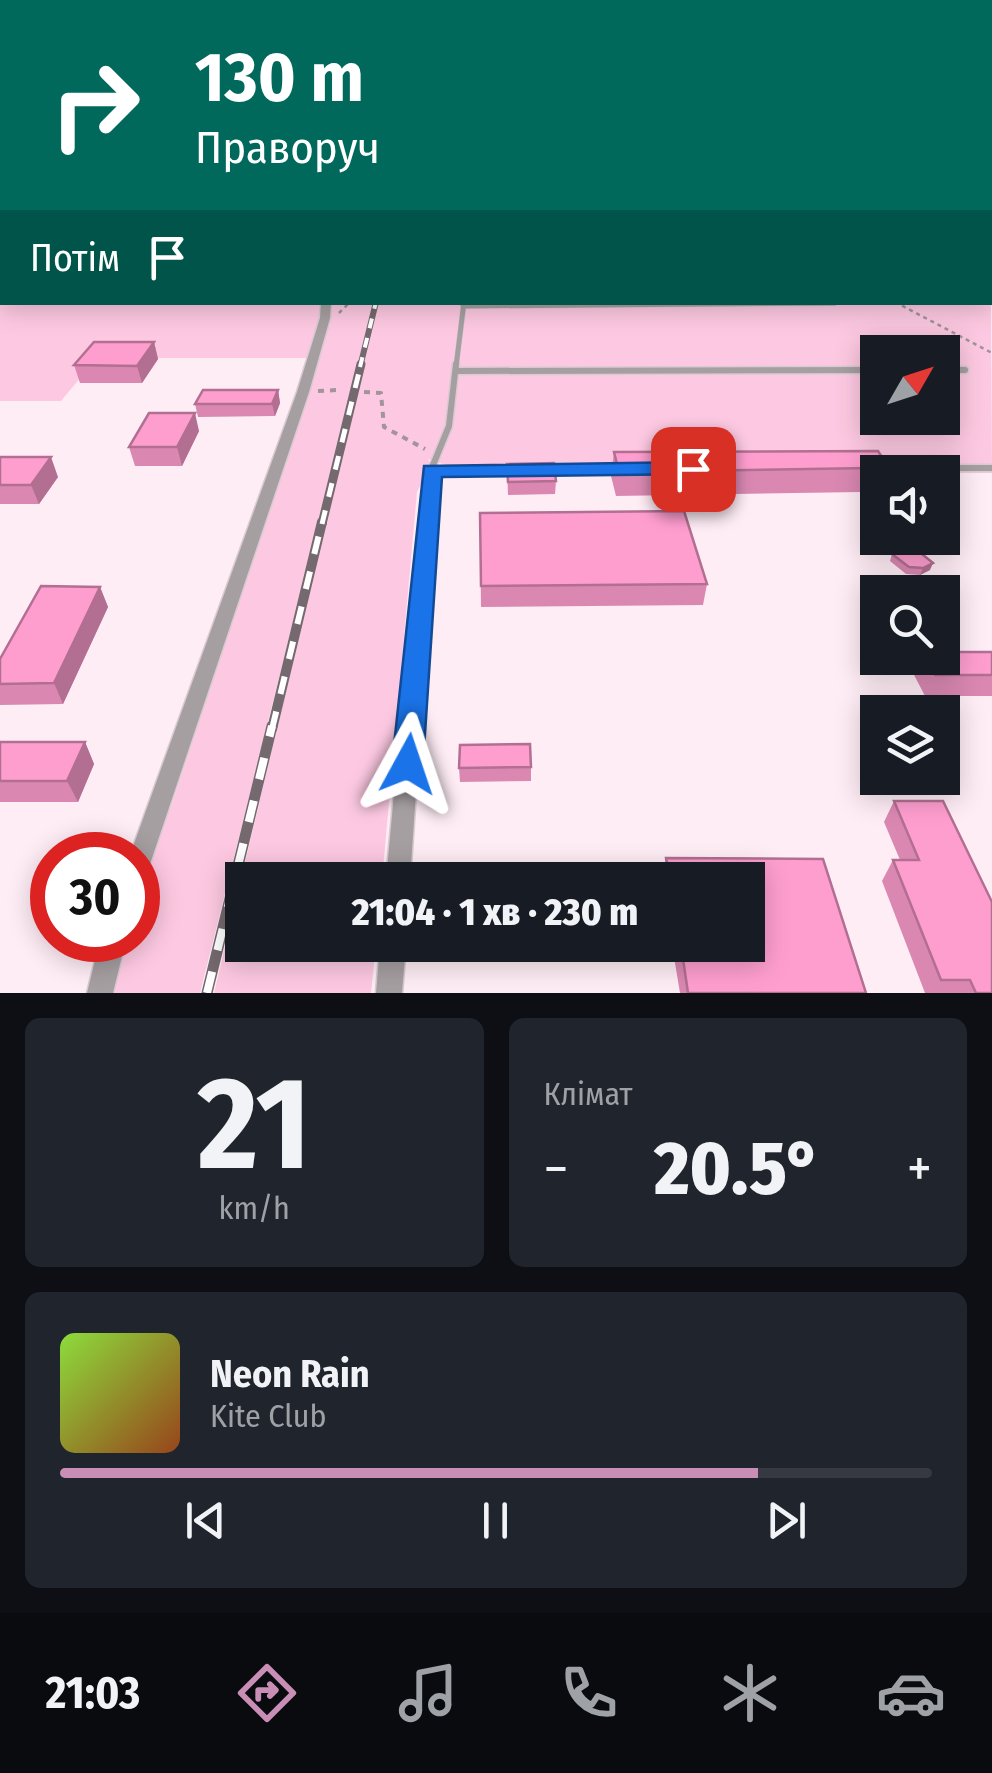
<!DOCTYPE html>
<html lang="uk">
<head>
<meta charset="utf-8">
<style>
  :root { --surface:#171b24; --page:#20242c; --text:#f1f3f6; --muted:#9ea1a6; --line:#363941; --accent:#c98eb6 }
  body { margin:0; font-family:"Fira Sans Condensed",sans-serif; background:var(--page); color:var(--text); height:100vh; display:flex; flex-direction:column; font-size:38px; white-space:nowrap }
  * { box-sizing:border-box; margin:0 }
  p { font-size:32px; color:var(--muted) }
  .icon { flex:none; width:55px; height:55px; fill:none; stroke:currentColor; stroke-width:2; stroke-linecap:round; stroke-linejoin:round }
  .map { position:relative; height:993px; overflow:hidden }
  .sheet { display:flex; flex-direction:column; gap:25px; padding:25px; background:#0d0f14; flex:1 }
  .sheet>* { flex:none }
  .top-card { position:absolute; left:0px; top:0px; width:992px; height:305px; box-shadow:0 5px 25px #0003; background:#00695c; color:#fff; overflow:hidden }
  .needle { width:65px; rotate:51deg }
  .controls { position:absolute; left:860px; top:335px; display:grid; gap:20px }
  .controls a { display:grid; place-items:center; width:100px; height:100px; border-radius:0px; background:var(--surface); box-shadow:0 5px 25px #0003; font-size:50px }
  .speed { position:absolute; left:30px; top:832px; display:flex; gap:20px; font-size:50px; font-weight:700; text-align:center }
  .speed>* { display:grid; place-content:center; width:130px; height:130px; border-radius:50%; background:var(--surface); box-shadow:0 5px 25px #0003; line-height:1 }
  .speed .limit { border:15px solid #d22; background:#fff; color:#111 }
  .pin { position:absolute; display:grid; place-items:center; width:85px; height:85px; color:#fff; margin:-42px; border-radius:20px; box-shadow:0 5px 15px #0006 }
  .me { position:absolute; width:110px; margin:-55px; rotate:5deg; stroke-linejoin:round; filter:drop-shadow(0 0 8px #0008) }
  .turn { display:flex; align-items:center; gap:35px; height:210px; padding:0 30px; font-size:45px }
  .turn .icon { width:130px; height:130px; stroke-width:2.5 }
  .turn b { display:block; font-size:70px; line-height:85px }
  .then { display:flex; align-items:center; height:95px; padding:0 30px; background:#0003; gap:20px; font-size:38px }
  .big { font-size:75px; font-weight:800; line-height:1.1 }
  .sheet .card { flex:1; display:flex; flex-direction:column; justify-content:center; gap:15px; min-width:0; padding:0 35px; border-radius:15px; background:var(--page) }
  .sheet .dial { align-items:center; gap:0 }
  .dial b { font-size:130px; line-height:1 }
  .song { display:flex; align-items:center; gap:30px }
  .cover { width:120px; height:120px; border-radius:15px; background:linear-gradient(135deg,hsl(90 70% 55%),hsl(20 70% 35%)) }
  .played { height:10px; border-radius:5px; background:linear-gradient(90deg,var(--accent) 80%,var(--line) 80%) }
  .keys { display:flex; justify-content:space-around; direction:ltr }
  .heat { display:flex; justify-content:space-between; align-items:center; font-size:55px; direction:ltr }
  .sheet .tiles { flex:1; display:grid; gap:25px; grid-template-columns:1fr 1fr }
  .card:last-child { grid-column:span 2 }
  .trip { position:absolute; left:225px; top:862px; width:540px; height:100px; border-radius:0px; background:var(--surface); box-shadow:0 5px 25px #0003; font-weight:800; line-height:100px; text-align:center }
  .tab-bar { display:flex; height:160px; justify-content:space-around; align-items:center; background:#090b0e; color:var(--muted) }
  .tab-bar .icon { width:70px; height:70px }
  .tab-bar .current { color:var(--accent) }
  .tab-bar b { font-size:45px; color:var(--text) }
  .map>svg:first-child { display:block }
  .green { fill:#fdc9e2; fill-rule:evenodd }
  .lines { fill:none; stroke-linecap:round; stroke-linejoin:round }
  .lane-far1-casing { stroke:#dacad1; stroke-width:6 }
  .lane-casing { stroke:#dacad1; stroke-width:9 }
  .street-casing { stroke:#dacad1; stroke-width:3 }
  .path-far1 { stroke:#a1949a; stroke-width:2.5; stroke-dasharray:4 4; stroke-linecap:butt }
  .path { stroke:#a1949a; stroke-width:4; stroke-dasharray:6 6; stroke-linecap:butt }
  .lane-far1 { stroke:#a69fa2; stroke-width:5 }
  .lane { stroke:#a69fa2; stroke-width:6 }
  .street { fill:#a69fa2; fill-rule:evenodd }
  .rail-far3-casing { stroke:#73696e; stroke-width:6 }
  .rail-far2-casing { stroke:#73696e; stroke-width:9 }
  .rail-far1-casing { stroke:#73696e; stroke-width:10 }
  .rail-casing { stroke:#73696e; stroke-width:11 }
  .rail-far3 { stroke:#fff; stroke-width:4; stroke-dasharray:10; stroke-linecap:butt }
  .rail-far2 { stroke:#fff; stroke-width:5; stroke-dasharray:14; stroke-linecap:butt }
  .rail-far1 { stroke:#fff; stroke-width:6; stroke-dasharray:18; stroke-linecap:butt }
  .rail { stroke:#fff; stroke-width:8; stroke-dasharray:22; stroke-linecap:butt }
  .wall { fill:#da88b2 }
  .shaded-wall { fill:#b26f91 }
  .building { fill:#fe9ecf; stroke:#b26f91; stroke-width:2.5 }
  .route { fill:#1a73e8; stroke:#114b97; stroke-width:2.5 }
</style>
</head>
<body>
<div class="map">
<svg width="992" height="993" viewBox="0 0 992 993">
  <rect width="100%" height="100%" fill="#ffedf5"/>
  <path class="green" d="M990,150L992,473L472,474L428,459L431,465L417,492L382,880H242V945H376L371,993H214L378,303L990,302ZM878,352H942V418H878Z
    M0,276L2,302L321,303L320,321L307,358H97L61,401H0Z
    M329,303H373L200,993H112L124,940H138V892L172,804L307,395Z"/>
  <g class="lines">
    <defs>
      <path id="lane-far1" d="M463,306L835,303
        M456,367L464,302"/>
      <path id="lane" d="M456,364L449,426L431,470H515
        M942,370H965
        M457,371L878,370
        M879,468H992
        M544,470L620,469"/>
      <path id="street" d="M321,302H331L330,318L309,392L150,864L146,872L138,875V855H130L297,392L320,318Z
        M431,466L438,470L410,880H386L424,470Z
        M100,940H126L113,993H87Z
        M380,945H406L402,993H376Z"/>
    </defs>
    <use href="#lane-far1" class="lane-far1-casing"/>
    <use href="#lane" class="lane-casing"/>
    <use href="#street" class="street-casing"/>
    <path class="path-far1" d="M895,302L992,353
      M339,313L350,302"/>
    <path class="path" d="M318,391L338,390
      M364,392L381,393L384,427L425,449"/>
    <use href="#lane-far1" class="lane-far1"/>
    <use href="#lane" class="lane"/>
    <use href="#street" class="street"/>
    <defs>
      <path id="rail-far3" d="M360,367L376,302"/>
      <path id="rail-far2" d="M322,524L361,364"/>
      <path id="rail-far1" d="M272,729L322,522"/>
      <path id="rail" d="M207,993L272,726"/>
    </defs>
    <use href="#rail-far3" class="rail-far3-casing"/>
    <use href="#rail-far2" class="rail-far2-casing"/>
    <use href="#rail-far1" class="rail-far1-casing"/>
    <use href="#rail" class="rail-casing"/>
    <use href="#rail-far3" class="rail-far3"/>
    <use href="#rail-far2" class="rail-far2"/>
    <use href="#rail-far1" class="rail-far1"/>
    <use href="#rail" class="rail"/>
  </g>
  <path class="wall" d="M154,342L158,359L142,383H80L74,365Z
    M278,390L280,403L275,416L198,417L195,404Z
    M199,431L182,466H135L129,447Z
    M878,451L891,471L878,472V496H863L861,492L616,496L611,476L614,452Z
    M0,457L58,477L39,504H0Z
    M507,464L556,481L555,494L508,495Z
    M480,513L707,584L703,605L481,607Z
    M892,554L930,570L920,575L906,574L890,561Z
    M100,587L108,607L63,704L0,705V659Z
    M992,652V696H925L913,673L920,658H942Z
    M0,742H85L94,764L78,802H0Z
    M531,767V781L460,782L459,768Z
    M894,801L992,993H925L882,881L893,860H900L884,822Z
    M666,858L823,859L866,993H680L672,945H748V880H662Z
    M464,945H517V950L464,952Z"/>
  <path class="shaded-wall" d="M154,342L158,359L142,383L137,366Z
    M278,390L280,403L275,416L272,404Z
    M195,413L199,431L182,466L177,447Z
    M51,457L58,477L39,504L31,485Z
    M933,563L930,570L920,575L923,568Z
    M100,587L108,607L63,704L54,683Z
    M85,742L94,764L78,802L67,781Z"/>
  <path class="building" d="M94,342H154L137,366L74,365Z
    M203,390H278L272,404H195Z
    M149,413H195L177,447H129Z
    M878,451L891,471H871L869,468L619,472L614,452Z
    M0,457H51L31,485H0Z
    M554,463L556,481L508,482L507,464Z
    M684,511L707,584L481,586L480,513Z
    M903,549L917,550L933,563L923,568L909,567L892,554Z
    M41,586L100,587L54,683L0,684V659Z
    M942,652H992V675H935L925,658H942Z
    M0,742H85L67,781H0Z
    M530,744L531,767L459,768L460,745Z
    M894,801H943L992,902V993H976L970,980H941L893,860H919Z
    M666,858L823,859L866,993H688L681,945H748V880H670Z
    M513,864L514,880H463V866Z"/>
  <linearGradient id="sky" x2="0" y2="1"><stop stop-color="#a19dd0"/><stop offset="0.52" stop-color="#fff7fa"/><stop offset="1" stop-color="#fff7fa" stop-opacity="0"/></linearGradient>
  <rect width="992" height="289" fill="url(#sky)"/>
  <path class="route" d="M693,462L701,464L704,469L701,474L442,477L423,764L419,773L408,777L396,773L392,764L424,466Z"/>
</svg>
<div class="controls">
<a><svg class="needle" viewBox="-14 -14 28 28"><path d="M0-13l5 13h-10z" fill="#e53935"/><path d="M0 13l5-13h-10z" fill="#9ea1a6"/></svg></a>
<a><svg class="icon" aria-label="sound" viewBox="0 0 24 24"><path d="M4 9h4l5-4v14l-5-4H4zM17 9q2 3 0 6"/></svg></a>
<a><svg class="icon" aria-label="search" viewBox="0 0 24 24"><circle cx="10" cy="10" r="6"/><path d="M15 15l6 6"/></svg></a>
<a><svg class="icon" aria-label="layers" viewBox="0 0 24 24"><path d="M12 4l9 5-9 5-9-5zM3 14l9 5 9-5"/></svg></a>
</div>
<div class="speed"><div class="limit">30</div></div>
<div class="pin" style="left:693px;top:469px;background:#d93025"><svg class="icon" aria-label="arrive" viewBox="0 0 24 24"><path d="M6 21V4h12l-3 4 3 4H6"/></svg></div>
<svg class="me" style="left:408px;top:764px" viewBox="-20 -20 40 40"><path d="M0-17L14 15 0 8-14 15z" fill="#1a73e8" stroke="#fff" stroke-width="4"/></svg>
<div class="trip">21:04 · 1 хв · 230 m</div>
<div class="top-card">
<div class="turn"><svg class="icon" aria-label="right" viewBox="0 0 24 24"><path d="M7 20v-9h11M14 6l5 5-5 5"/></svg><div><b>130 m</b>Праворуч</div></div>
<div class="then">Потім<svg class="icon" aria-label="arrive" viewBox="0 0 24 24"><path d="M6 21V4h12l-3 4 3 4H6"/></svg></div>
</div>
</div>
<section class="sheet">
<div class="tiles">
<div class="card dial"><b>21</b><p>km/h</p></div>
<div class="card"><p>Клімат</p>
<div class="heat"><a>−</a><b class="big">20.5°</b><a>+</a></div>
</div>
<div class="card">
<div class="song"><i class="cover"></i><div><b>Neon Rain</b><p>Kite Club</p></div></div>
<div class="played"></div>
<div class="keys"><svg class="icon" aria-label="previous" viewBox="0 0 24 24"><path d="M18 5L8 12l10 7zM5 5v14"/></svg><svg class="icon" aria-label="pause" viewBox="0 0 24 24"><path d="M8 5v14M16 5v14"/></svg><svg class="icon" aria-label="next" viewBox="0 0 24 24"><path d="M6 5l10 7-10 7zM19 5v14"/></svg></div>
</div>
</div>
</section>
<nav class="tab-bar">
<b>21:03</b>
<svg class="icon current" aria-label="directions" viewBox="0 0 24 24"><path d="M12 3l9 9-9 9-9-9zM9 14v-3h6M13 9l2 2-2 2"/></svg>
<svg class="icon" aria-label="music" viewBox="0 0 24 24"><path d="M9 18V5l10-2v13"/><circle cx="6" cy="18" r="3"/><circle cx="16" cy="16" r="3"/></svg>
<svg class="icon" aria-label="phone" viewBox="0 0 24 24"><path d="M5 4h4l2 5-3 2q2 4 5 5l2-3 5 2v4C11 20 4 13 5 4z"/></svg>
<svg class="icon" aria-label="climate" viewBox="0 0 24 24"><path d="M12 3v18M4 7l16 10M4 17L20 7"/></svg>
<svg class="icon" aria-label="car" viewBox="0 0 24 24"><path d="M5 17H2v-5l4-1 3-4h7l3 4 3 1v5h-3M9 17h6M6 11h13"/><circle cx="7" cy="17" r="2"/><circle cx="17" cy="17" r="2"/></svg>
</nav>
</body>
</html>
